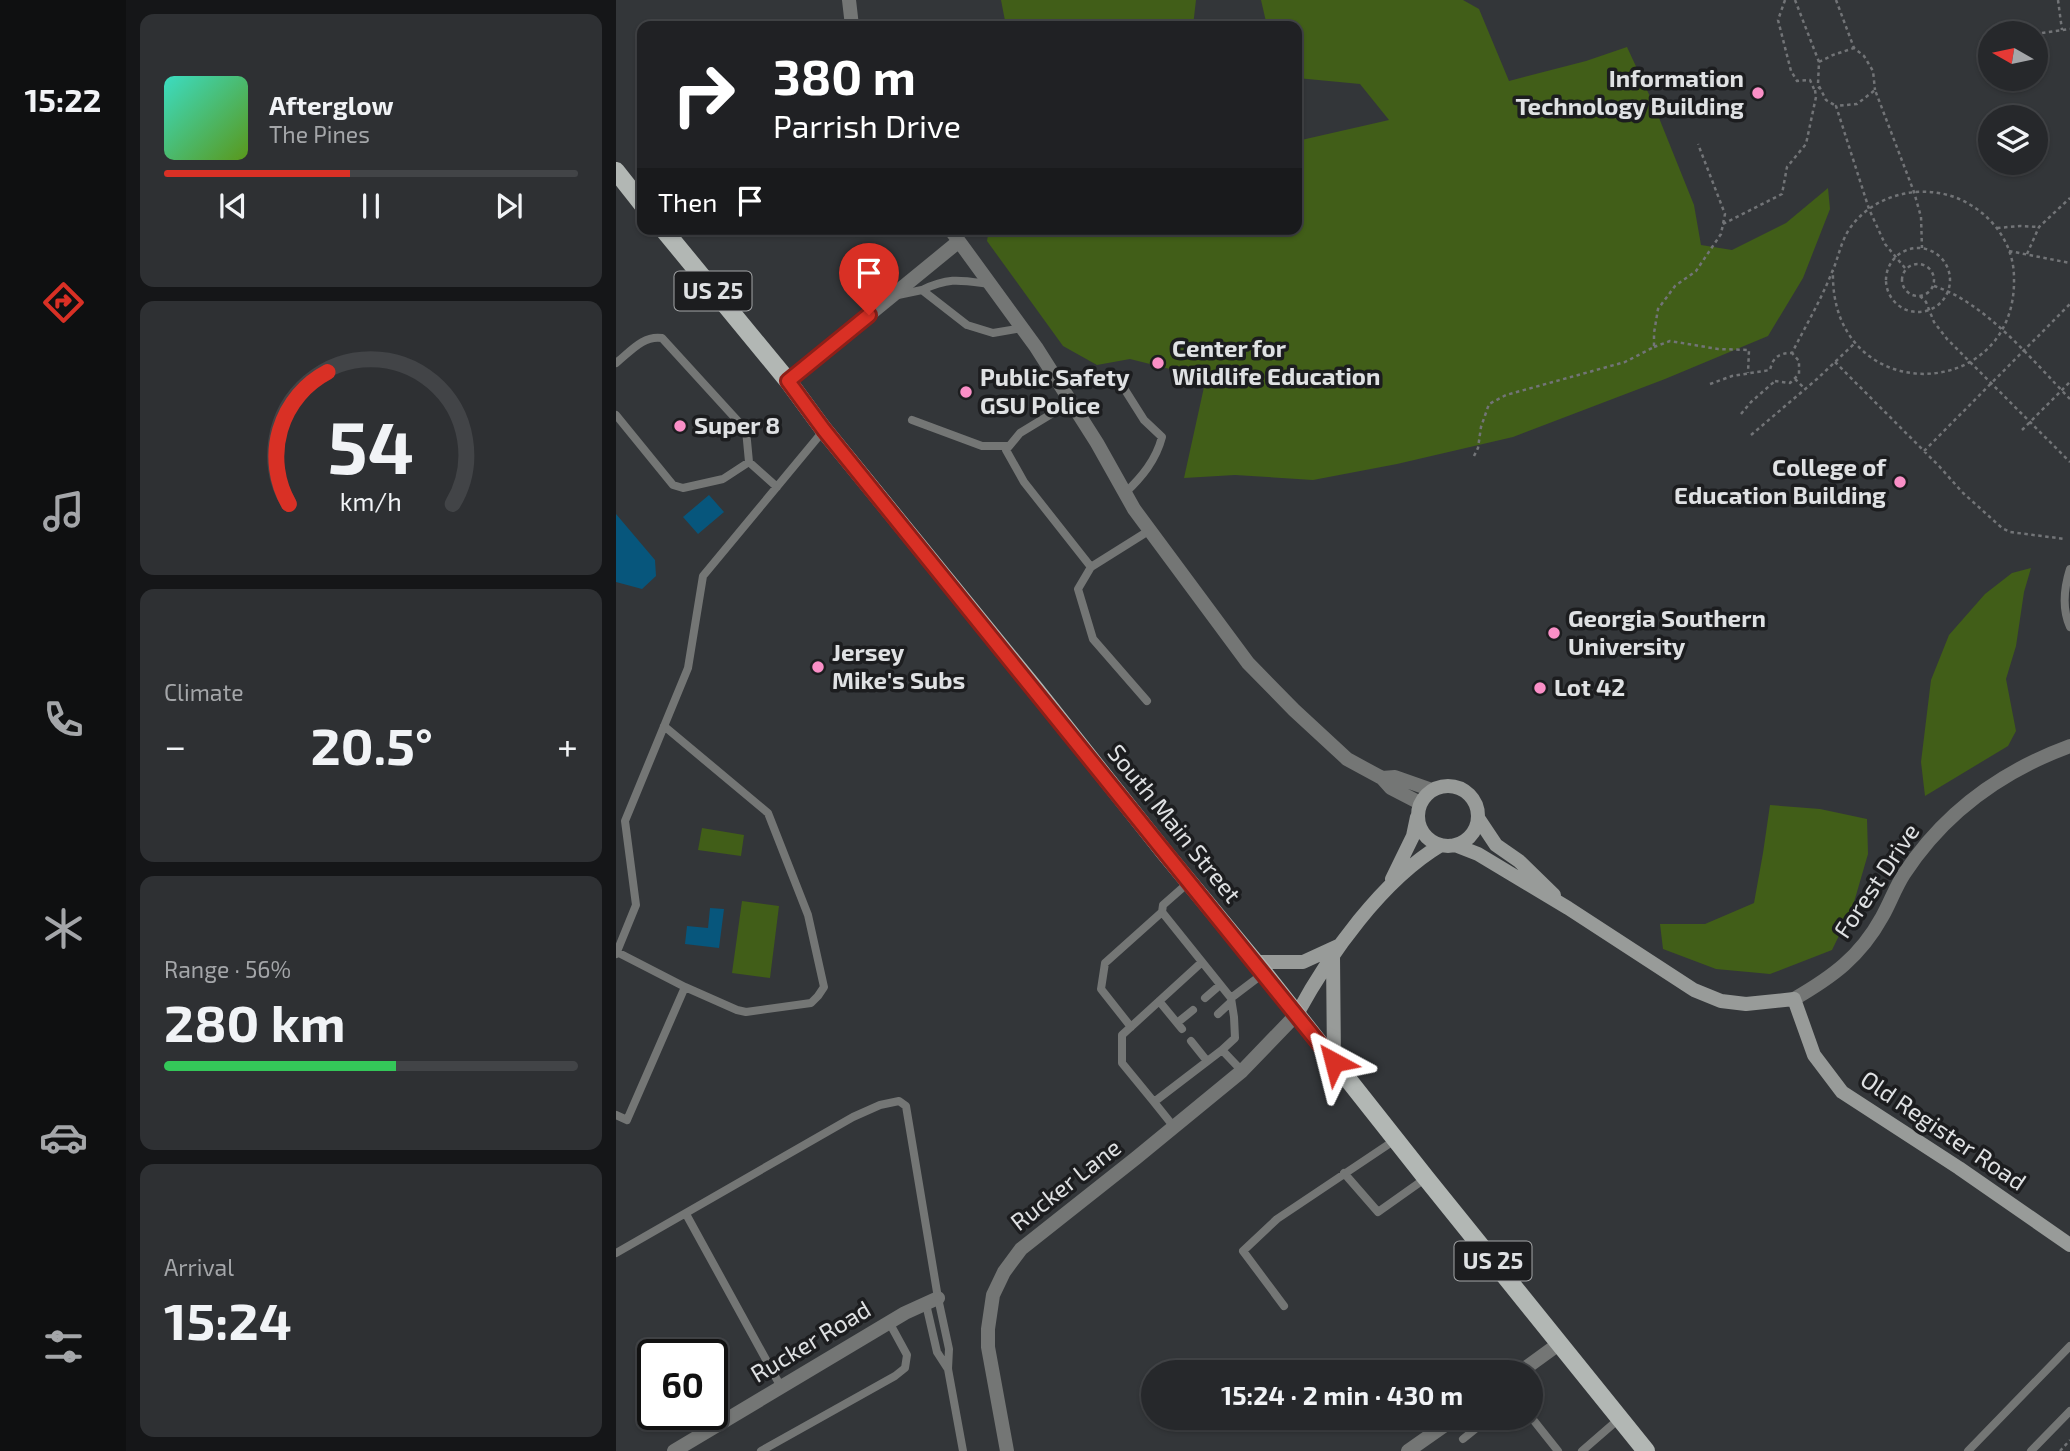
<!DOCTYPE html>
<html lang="en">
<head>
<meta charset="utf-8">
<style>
  :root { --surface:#26282b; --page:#2e3033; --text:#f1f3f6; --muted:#a4a6a9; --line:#424447; --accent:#d93025 }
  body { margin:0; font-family:"Exo 2",sans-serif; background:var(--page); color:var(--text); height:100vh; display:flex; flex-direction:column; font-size:26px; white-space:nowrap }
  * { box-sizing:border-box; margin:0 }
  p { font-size:23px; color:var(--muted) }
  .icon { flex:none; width:38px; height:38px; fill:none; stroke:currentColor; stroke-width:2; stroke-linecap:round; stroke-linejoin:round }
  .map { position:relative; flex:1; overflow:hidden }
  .side { display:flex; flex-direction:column; gap:14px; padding:14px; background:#151618; width:490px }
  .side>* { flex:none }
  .top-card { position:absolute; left:21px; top:21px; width:665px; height:214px; border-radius:14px; box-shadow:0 2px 5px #0004,0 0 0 2px var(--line); background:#202124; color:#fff; overflow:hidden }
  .needle { width:46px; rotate:279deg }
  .controls { position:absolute; left:1362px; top:21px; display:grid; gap:14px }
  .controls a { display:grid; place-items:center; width:70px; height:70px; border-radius:50%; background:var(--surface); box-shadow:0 2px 5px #0004,0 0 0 2px var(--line); font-size:35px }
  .speed { position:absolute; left:21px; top:1339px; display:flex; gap:14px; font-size:35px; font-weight:700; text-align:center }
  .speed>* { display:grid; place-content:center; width:91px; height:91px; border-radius:50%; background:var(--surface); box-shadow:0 2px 5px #0004,0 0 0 2px var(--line); line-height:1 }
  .speed .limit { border:4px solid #111; border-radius:10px; background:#fff; color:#111 }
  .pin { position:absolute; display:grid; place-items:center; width:60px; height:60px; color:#fff; margin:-72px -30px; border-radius:50% 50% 50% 0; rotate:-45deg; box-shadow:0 0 7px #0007 }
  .pin .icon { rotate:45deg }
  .me { position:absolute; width:77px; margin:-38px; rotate:322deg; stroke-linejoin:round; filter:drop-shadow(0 0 5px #0008) }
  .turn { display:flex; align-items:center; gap:24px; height:147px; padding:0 21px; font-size:32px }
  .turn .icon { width:91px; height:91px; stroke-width:2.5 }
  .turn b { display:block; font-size:49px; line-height:60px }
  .then { display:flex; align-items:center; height:66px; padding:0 21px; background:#0003; gap:14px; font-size:26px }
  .big { font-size:52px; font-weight:700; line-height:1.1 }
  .side .tile { flex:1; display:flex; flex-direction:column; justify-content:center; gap:10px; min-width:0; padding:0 24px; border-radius:14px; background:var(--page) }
  .side .dial { align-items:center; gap:0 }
  .dial svg { height:182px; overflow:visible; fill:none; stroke:var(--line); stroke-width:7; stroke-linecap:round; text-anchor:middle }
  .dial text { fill:var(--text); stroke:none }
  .song { display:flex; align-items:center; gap:21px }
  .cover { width:84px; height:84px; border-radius:10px; background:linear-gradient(135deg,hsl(170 70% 55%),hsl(90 70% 35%)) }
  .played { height:7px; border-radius:4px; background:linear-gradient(90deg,var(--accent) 45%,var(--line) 45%) }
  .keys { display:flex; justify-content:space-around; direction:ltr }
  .heat { display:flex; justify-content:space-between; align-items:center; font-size:38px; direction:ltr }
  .charge { height:10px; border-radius:5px; background:linear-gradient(90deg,#34c759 56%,var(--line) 0) }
  .trip { position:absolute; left:525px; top:1360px; width:402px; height:70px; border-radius:35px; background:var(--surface); box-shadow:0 2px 5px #0004,0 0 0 2px var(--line); font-weight:700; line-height:70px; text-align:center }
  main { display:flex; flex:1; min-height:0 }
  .dock { display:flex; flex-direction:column; width:126px; justify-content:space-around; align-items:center; background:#0f1011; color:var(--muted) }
  .dock .icon { width:49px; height:49px }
  .dock .active { color:var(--accent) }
  .dock b { font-size:32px; color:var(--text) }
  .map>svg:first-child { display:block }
  .green { fill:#415e18 }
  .water { fill:#07567c }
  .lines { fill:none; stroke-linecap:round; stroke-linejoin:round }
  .path { stroke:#727477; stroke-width:2.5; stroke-dasharray:3.5 3.5; stroke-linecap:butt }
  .lane { stroke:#747675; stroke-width:8 }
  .street { stroke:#747675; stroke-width:14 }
  .secondary { stroke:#989b99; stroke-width:14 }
  .primary { stroke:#b2b7b4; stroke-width:18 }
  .route-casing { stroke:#8d1f18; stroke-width:18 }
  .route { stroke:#d93025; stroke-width:12 }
  .poi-dot { fill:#fa8fc7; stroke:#1c1d1f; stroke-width:2.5 }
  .labels { text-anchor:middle; stroke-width:7; stroke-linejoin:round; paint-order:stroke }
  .shield { fill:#1c1d1f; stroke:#a4a6a8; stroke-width:2 }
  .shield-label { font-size:23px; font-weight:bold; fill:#dfe1e3 }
  .poi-label { font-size:24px; font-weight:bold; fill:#dfe1e3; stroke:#1c1d1f; text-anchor:start }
  .street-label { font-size:24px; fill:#dfe1e3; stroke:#1c1d1f }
</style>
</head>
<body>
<main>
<nav class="dock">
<b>15:22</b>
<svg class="icon active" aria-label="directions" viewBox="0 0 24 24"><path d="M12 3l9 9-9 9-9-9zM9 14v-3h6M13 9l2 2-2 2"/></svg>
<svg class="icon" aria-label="music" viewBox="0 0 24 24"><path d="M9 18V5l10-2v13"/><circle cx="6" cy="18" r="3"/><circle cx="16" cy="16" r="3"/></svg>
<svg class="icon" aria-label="phone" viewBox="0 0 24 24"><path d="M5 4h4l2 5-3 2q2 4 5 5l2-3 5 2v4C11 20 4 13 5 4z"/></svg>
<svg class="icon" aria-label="climate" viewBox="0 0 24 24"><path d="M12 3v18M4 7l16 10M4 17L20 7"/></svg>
<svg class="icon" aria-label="car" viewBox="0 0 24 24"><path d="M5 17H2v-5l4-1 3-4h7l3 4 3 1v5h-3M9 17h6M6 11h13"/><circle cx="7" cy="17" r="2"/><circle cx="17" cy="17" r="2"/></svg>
<svg class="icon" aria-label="filters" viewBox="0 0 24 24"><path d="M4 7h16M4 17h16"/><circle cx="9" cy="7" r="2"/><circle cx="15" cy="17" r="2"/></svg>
</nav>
<section class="side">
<div class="tile">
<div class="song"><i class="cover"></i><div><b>Afterglow</b><p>The Pines</p></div></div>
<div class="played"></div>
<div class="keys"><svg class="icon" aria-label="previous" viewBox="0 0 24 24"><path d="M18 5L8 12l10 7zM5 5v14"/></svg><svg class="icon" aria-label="pause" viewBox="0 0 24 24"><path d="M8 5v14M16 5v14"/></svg><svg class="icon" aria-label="next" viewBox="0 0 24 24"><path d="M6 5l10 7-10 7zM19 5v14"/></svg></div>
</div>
<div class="tile dial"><svg viewBox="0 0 100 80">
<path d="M14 69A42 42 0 1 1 86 69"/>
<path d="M14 69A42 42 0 0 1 31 11" stroke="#d93025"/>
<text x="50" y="56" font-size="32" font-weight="700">54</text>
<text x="50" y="72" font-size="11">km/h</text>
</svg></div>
<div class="tile"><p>Climate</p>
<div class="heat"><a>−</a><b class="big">20.5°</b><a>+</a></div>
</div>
<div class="tile"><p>Range · 56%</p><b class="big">280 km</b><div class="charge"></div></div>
<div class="tile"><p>Arrival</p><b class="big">15:24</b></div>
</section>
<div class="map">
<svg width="1454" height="1451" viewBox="0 0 1454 1451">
  <rect width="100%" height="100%" fill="#333639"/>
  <path class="green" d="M385,0H580L577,26H390Z
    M645,0H847L863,9L893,81L970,61L1011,47L1037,103L1078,205L1085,245L1116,250L1170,223L1212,188L1214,209L1187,278L1152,336L1049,379L897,437L781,464L697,480L619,475L568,478L590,378L514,359L481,365L447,346L371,241L373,229H681V141L773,120L744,84L681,78V26H651Z
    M1415,568L1408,592L1400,646L1390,679L1400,731L1392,746L1309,796L1305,762L1315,680L1333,635L1369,594L1396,573Z
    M1154,805L1204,809L1251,819L1252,854L1236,909L1216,950L1154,974L1100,969L1047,949L1044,924H1089L1138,903L1147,853Z
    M86,828L128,835L125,856L82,850Z
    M126,901L163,906L154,978L116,973Z"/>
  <path class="water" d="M93,495L108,512L82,534L67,517Z
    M0,514L39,560L40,576L26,589L0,582Z
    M94,908L108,909L103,948L69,944L71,926L92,928Z"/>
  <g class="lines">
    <path class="path" d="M1169,0L1162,20L1175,71L1181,81L1194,80L1198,89
      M1179,0L1203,62L1202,84L1210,100L1220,106
      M1220,0L1238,48L1248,56L1257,71L1259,90
      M1442,0L1446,30
      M1419,34L1454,29
      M1364,41L1374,40
      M1203,62L1217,55L1238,48
      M1107,224L1166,194L1171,167L1190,144L1200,97L1199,90L1204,87
      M1381,228L1404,226L1423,227
      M1270 280a32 32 0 1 1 64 0a32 32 0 1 1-64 0Z
      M1393,251L1454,263
      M1411,254L1423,227L1454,198
      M1286 280a16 16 0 1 1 32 0a16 16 0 1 1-32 0Z
      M1289,268L1269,244L1253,209L1220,106L1241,104L1259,90L1298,192L1305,217L1306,248
      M1318,286C1369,302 1417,361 1454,399
      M1304,296L1310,302L1318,322L1331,339L1454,462
      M1038,347L1054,341L1102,349L1133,350L1132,373
      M1219,362L1323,466L1346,492L1386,528L1394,532L1449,539
      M1179,379L1189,389
      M1159,381L1174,383L1183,374V361L1176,353
      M1094,384L1116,376L1154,370C1157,357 1163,353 1176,353C1189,327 1205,300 1216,272C1223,257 1224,243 1234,228C1260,191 1315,181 1353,204C1379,219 1398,246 1398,278C1401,405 1213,409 1217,271
      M1125,414L1135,402L1159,381
      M1406,430L1454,382
      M1135,435L1201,379L1239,343
      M1308,451L1454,304
      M858,456L862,448L865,427L873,404L890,395L1009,362L1038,347V333L1042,309L1059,286L1080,271L1105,234L1109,214L1082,144
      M1444,1451L1454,1440"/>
    <path class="lane" d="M306,290C333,277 344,280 373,284
      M282,295L306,290L351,325L377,333L406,328
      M0,363C14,352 27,335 46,338L130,430L133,462L161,487
      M504,382L528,420L546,437C540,460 526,477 509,493
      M455,402L404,433L390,450L408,482L475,567
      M0,415L57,485L67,488L107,479L133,462
      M296,420L366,446H393
      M1454,569C1448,588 1446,609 1454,627
      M531,701L477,639L462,589L475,567L534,530
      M48,726L152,813L192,915L208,987L202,996L195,1003L130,1012L121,1010L69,987
      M572,883L547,905L546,912L615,998
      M0,954L20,905L9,821L72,668L87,576L208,430
      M589,998L604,985
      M543,1001L566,1029
      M602,1014L615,1002
      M561,1023L577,1010
      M515,1027L485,989L489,963L546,912
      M575,1041L591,1061
      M626,1071L606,1050L619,1038L618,1017L615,998L648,973
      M538,1102L506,1063V1035L586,962
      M0,1115L11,1120L69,987L1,952
      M558,1127L538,1102L606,1050
      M728,1173L762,1212L810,1178
      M70,1214L165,1387
      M0,1253L237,1117L264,1105L283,1101L290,1106L322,1298L333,1349L332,1369L347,1451
      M310,1304L321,1352L332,1369
      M668,1306L627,1251L661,1219L779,1140
      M915,1417L942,1451
      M847,1439L873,1418
      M145,1451L279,1376L289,1368L291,1355L273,1322
      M966,1451L1004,1418
      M1352,1451L1454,1346
      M1415,1451L1454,1411"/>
    <path class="street" d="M233,0L236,26
      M334,229L420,347L481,443L518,509L632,663L678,710L731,759L766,778L775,788L804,803
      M172,381L342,242
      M766,778L779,777L816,790
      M1178,999C1216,977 1244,957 1266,917C1274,903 1279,888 1288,874C1328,813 1386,771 1454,746
      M904,1372L944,1343
      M58,1451L289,1313L322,1298
      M391,1451L372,1347V1329L377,1295L388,1272L405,1249L520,1158L626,1071L681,1014
      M792,1451L839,1418"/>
    <path class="secondary" d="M802 816a30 30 0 1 1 60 0a30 30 0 1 1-60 0Z
      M862,818L880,845L903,861L938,895
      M839,845L862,854L952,908L1078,990L1105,1001L1130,1004L1178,999L1198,1055L1226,1092L1343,1168L1454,1245
      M776,879L797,836L801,817
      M717,956L718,1062
      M639,962H687L724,945
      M681,1014C713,955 766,880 825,845"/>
    <path class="primary" d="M0,171L26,204
      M47,229L172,381L208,430L419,689L549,853L648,973L810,1178L1030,1451"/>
  </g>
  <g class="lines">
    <defs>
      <path id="route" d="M253,315L172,381L208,430L718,1062"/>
    </defs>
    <use href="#route" class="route-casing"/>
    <use href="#route" class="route"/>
  </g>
  <g class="poi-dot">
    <circle cx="1142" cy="93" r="7"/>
    <circle cx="542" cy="363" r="7"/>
    <circle cx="350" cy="392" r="7"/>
    <circle cx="64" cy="426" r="7"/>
    <circle cx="1284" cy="482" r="7"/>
    <circle cx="938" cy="633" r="7"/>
    <circle cx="202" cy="667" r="7"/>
    <circle cx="924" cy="688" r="7"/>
  </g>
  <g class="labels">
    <g class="shield">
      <rect x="58.5" y="271.5" width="77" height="39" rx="5"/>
      <rect x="838.5" y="1241.5" width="77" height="39" rx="5"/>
    </g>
    <g class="shield-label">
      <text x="97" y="299">US 25</text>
      <text x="877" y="1269">US 25</text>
    </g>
    <g class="poi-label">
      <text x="1128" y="87" text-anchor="end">Information<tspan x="1128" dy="28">Technology Building</tspan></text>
      <text x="556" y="357">Center for<tspan x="556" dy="28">Wildlife Education</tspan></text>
      <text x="364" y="386">Public Safety<tspan x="364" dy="28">GSU Police</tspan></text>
      <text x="78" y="434">Super 8</text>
      <text x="1270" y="476" text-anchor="end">College of<tspan x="1270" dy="28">Education Building</tspan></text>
      <text x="952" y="627">Georgia Southern<tspan x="952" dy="28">University</tspan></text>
      <text x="216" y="661">Jersey<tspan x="216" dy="28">Mike's Subs</tspan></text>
      <text x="938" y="696">Lot 42</text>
    </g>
    <g class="street-label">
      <text transform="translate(558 824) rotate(51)" y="8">South Main Street</text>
      <text transform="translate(1261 881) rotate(-56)" y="8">Forest Drive</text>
      <text transform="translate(1327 1131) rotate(34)" y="8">Old Register Road</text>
      <text transform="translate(450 1185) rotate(-38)" y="8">Rucker Lane</text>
      <text transform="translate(195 1342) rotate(-31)" y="8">Rucker Road</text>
    </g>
  </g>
</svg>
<div class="controls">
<a><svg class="needle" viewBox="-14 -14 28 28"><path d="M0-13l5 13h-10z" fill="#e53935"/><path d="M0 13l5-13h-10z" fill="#a4a6a9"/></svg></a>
<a><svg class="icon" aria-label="layers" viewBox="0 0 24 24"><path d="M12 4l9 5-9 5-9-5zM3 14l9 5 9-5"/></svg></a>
</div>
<div class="speed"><div class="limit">60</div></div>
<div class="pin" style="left:253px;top:315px;background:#d93025"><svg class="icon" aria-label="arrive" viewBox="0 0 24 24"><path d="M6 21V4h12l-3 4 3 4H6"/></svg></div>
<svg class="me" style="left:718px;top:1062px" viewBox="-20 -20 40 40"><path d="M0-17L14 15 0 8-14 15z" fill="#d93025" stroke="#fff" stroke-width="4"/></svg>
<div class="trip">15:24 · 2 min · 430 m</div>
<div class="top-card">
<div class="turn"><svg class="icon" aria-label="right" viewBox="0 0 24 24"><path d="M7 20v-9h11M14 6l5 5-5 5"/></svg><div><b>380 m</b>Parrish Drive</div></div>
<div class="then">Then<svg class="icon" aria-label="arrive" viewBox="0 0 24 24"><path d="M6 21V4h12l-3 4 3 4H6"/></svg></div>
</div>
</div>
</main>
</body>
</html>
